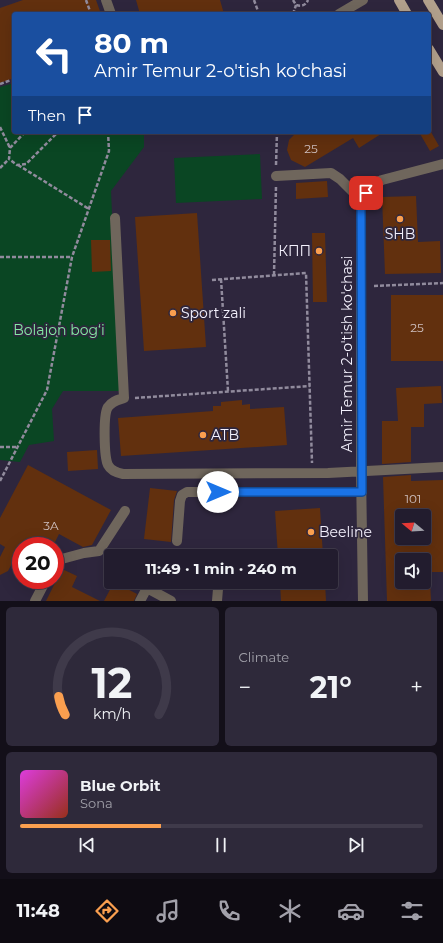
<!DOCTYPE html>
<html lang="en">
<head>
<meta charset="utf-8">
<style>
  :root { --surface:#221c2e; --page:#2e293a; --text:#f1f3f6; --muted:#a2a1aa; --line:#3f3a4a; --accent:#fa9f4f }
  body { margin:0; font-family:Montserrat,sans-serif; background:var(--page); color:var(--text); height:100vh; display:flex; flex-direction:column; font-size:15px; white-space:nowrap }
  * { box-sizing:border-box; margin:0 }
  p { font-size:13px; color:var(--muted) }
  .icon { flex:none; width:22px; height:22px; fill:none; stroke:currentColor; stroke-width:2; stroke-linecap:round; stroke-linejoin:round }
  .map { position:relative; height:601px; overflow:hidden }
  .drawer { display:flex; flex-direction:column; gap:6px; padding:6px; background:#130f19; flex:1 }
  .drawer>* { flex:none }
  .hud { position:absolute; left:12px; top:12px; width:419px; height:122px; border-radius:4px; box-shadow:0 4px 16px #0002,0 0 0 1px var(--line); background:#1a4fa0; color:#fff; overflow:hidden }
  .needle { width:26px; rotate:288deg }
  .controls { position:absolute; left:395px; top:509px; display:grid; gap:8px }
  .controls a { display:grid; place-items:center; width:36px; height:36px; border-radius:4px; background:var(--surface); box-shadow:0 4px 16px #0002,0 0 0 1px var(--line); font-size:20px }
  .speed { position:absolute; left:12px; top:537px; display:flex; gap:8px; font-size:20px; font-weight:700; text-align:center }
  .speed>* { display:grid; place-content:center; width:52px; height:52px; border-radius:50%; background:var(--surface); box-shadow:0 4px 16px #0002,0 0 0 1px var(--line); line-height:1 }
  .speed .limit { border:6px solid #d22; background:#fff; color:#111 }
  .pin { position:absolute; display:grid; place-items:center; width:34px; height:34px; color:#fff; margin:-17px; border-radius:8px; box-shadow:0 2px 6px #0006 }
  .me { position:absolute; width:44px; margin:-22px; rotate:90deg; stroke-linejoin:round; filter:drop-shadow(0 0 3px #0008) }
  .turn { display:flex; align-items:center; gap:14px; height:84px; padding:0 16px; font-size:18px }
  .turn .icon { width:52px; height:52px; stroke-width:2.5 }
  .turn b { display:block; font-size:28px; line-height:34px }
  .then { display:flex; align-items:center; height:38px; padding:0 16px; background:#0003; gap:8px; font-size:15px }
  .big { font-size:30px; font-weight:700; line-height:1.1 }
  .drawer .tile { flex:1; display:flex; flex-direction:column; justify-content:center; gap:6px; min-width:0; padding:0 14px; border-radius:6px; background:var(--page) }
  .drawer .dial { align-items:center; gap:0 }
  .dial svg { height:104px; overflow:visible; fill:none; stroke:var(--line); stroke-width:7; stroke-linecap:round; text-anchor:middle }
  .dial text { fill:var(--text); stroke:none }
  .song { display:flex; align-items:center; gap:12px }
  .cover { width:48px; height:48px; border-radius:6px; background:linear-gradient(135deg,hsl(300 70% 55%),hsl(10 70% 35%)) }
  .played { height:4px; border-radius:2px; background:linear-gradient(90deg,var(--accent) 35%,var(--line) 35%) }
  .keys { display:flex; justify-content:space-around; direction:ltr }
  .heat { display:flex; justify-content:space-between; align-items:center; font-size:22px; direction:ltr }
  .drawer .tiles { flex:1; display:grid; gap:6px; grid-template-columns:1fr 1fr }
  .tile:last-child { grid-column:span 2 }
  .trip { position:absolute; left:104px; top:549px; width:234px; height:40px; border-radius:4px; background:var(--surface); box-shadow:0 4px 16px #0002,0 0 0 1px var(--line); font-weight:700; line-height:40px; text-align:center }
  .menu { display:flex; height:64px; justify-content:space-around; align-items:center; background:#0e0b12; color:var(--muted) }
  .menu .icon { width:28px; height:28px }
  .menu .active { color:var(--accent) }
  .menu b { font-size:18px; color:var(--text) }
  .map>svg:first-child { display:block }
  .green { fill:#0a4623 }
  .building { fill:#62300e; fill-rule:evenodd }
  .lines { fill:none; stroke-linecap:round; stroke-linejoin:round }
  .path { stroke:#918b9d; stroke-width:2.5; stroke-dasharray:4 2; stroke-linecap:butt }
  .minor { stroke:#6f665c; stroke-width:10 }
  .major { stroke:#b2a08c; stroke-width:10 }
  .route-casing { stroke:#114b97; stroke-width:10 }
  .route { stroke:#1a73e8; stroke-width:7 }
  .poi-dot { fill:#fa9f4f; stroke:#2e263d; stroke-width:1.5 }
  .labels { text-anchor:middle; stroke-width:3.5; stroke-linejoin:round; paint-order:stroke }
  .number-label { font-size:12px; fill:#d0c1c1 }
  .poi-label { font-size:14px; fill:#f4f1fd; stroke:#2e263d; text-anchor:start }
  .park-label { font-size:14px; fill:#84e9a3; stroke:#2e263d }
  .street-label { font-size:14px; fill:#f4f1fd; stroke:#2e263d }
</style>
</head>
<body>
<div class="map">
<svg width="443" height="601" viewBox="0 0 443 601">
  <rect width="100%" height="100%" fill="#2e263d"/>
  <path class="green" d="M14,83V132H144V147L111,191L120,391H63L52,409L54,441L29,445L20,462L0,460V87Z
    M260,154L262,199L176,203L174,158Z"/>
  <path class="building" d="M23,0H96L101,14H14V78L0,83V8Z
    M136,0H220L224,14H140Z
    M297,132H384L359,148L353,138L305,167L291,160L287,150L289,140Z
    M419,132H431L439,146L430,151Z
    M327,181L328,197L296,199V183Z
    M416,196L418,242L440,241L441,273L385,274L382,197Z
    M197,213L206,347L144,351L135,217Z
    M312,233H325L327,302H313Z
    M91,240H110L111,271L92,272Z
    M391,295H443V361H391Z
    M441,386L442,403L424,404V427H411V462L382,464V421H398L396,388Z
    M242,400V405L250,404V409L284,407L287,445L121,456L118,418L213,411V406H221V402Z
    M97,450L98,469L68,471L67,452Z
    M28,465L111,510L92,545L83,547L59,534L53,546H21V556L17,554L8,571L0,575V557L5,547L0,544V518Z
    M411,475V481L443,480V572H424V560H402V582H430L431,601H387L383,477ZM402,516H424V538H402Z
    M150,488L177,491L174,500L171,542L144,539Z
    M320,508L323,556H278L275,511Z
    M62,569L77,576L72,587L100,601H46Z
    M114,582L137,594L134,601H104Z
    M280,582H325L326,601H281Z"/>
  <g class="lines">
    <path class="path" d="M86,0L91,14
      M254,0L259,14
      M293,0L296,5C302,7 306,5 308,0
      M293,14L296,5
      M0,84L14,79
      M0,127L10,148
      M25,132L10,148L9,159L17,165L26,164L58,132
      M18,165L89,209
      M276,165L277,132
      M0,168L9,159
      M0,257H72
      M274,275L276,186
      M221,279L228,391
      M212,280L306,273L312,463
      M374,286L443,283
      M135,398L310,386
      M0,447H17
      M0,481L47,390L72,257L109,151L108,132"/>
    <path class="minor" d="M106,0L111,14
      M339,14L363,0
      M276,176L331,173L340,179L361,200
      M115,218L124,398C118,400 112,401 108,407C103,414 104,457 108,465C111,471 118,473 123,474L328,473L443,467
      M177,541L180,501L182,495L187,492H362
      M55,563L58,560L84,553L99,551L125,511
      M216,582L218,589L217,601
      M147,588L156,582
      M35,601L46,580
      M140,601L147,588L171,601
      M363,601L361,471V200L371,186L382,180L443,164"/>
    <path class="major" d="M399,0L407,14
      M428,0L443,25
      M429,49L443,72"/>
  </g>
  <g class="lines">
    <defs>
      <path id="route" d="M218,492H362L361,200L366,193"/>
    </defs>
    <use href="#route" class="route-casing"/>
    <use href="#route" class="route"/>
  </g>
  <g class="poi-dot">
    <circle cx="400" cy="219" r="4"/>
    <circle cx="319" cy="251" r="4"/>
    <circle cx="173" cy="313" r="4"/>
    <circle cx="203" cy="435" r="4"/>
    <circle cx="311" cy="532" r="4"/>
  </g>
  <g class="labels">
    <g class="number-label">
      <text x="311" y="153">25</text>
      <text x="417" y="332">25</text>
      <text x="413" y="503">101</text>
      <text x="51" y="530">3A</text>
    </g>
    <g class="poi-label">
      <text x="400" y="239" text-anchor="middle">SHB</text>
      <text x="311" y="256" text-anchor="end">КПП</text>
      <text x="181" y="318">Sport zali</text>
      <text x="211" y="440">ATB</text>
      <text x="319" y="537">Beeline</text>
    </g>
    <g class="park-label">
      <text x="59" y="335">Bolajon bog‘i</text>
    </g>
    <g class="street-label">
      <text transform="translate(347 354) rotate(-90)" y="5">Amir Temur 2-o'tish ko'chasi</text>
    </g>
  </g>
</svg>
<div class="controls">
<a><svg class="needle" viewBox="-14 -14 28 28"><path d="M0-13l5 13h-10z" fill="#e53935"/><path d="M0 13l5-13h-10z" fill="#a2a1aa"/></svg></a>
<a><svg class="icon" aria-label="sound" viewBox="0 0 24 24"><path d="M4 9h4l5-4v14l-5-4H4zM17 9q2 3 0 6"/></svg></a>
</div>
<div class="speed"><div class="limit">20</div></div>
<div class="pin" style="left:366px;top:193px;background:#d93025"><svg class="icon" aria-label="arrive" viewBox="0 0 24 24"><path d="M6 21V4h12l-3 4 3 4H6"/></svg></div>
<svg class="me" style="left:218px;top:492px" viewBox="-20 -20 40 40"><circle r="19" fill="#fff"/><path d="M0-13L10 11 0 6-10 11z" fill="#1a73e8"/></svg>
<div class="trip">11:49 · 1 min · 240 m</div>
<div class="hud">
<div class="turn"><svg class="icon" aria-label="left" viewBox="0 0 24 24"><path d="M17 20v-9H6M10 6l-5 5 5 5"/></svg><div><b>80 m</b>Amir Temur 2-o'tish ko'chasi</div></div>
<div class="then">Then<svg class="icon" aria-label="arrive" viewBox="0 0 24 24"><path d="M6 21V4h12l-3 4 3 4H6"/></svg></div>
</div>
</div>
<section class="drawer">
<div class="tiles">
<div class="tile dial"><svg viewBox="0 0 100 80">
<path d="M14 69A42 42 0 1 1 86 69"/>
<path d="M14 69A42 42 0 0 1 9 55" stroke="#fa9f4f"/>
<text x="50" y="56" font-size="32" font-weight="700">12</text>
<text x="50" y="72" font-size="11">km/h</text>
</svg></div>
<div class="tile"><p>Climate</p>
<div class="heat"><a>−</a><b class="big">21°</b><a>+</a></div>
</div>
<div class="tile">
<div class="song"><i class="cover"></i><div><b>Blue Orbit</b><p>Sona</p></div></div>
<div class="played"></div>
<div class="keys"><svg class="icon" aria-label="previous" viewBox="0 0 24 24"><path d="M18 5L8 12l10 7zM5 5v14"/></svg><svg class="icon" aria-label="pause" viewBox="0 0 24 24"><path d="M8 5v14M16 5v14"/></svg><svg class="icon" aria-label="next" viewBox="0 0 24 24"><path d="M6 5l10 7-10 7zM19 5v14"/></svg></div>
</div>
</div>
</section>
<nav class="menu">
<b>11:48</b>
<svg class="icon active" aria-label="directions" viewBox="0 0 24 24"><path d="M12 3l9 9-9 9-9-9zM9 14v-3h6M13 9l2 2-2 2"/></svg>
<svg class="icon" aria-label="music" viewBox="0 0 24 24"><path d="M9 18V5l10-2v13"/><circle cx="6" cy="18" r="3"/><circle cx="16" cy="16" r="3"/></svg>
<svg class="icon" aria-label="phone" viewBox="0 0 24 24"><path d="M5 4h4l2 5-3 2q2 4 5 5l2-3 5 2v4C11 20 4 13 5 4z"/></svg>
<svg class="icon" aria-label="climate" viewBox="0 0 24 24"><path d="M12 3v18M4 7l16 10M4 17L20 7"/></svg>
<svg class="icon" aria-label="car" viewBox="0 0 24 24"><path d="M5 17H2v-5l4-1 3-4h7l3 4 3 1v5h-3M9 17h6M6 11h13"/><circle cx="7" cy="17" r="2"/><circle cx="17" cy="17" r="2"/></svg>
<svg class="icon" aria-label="filters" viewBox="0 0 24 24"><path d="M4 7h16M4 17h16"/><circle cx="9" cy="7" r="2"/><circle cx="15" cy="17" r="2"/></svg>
</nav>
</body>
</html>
